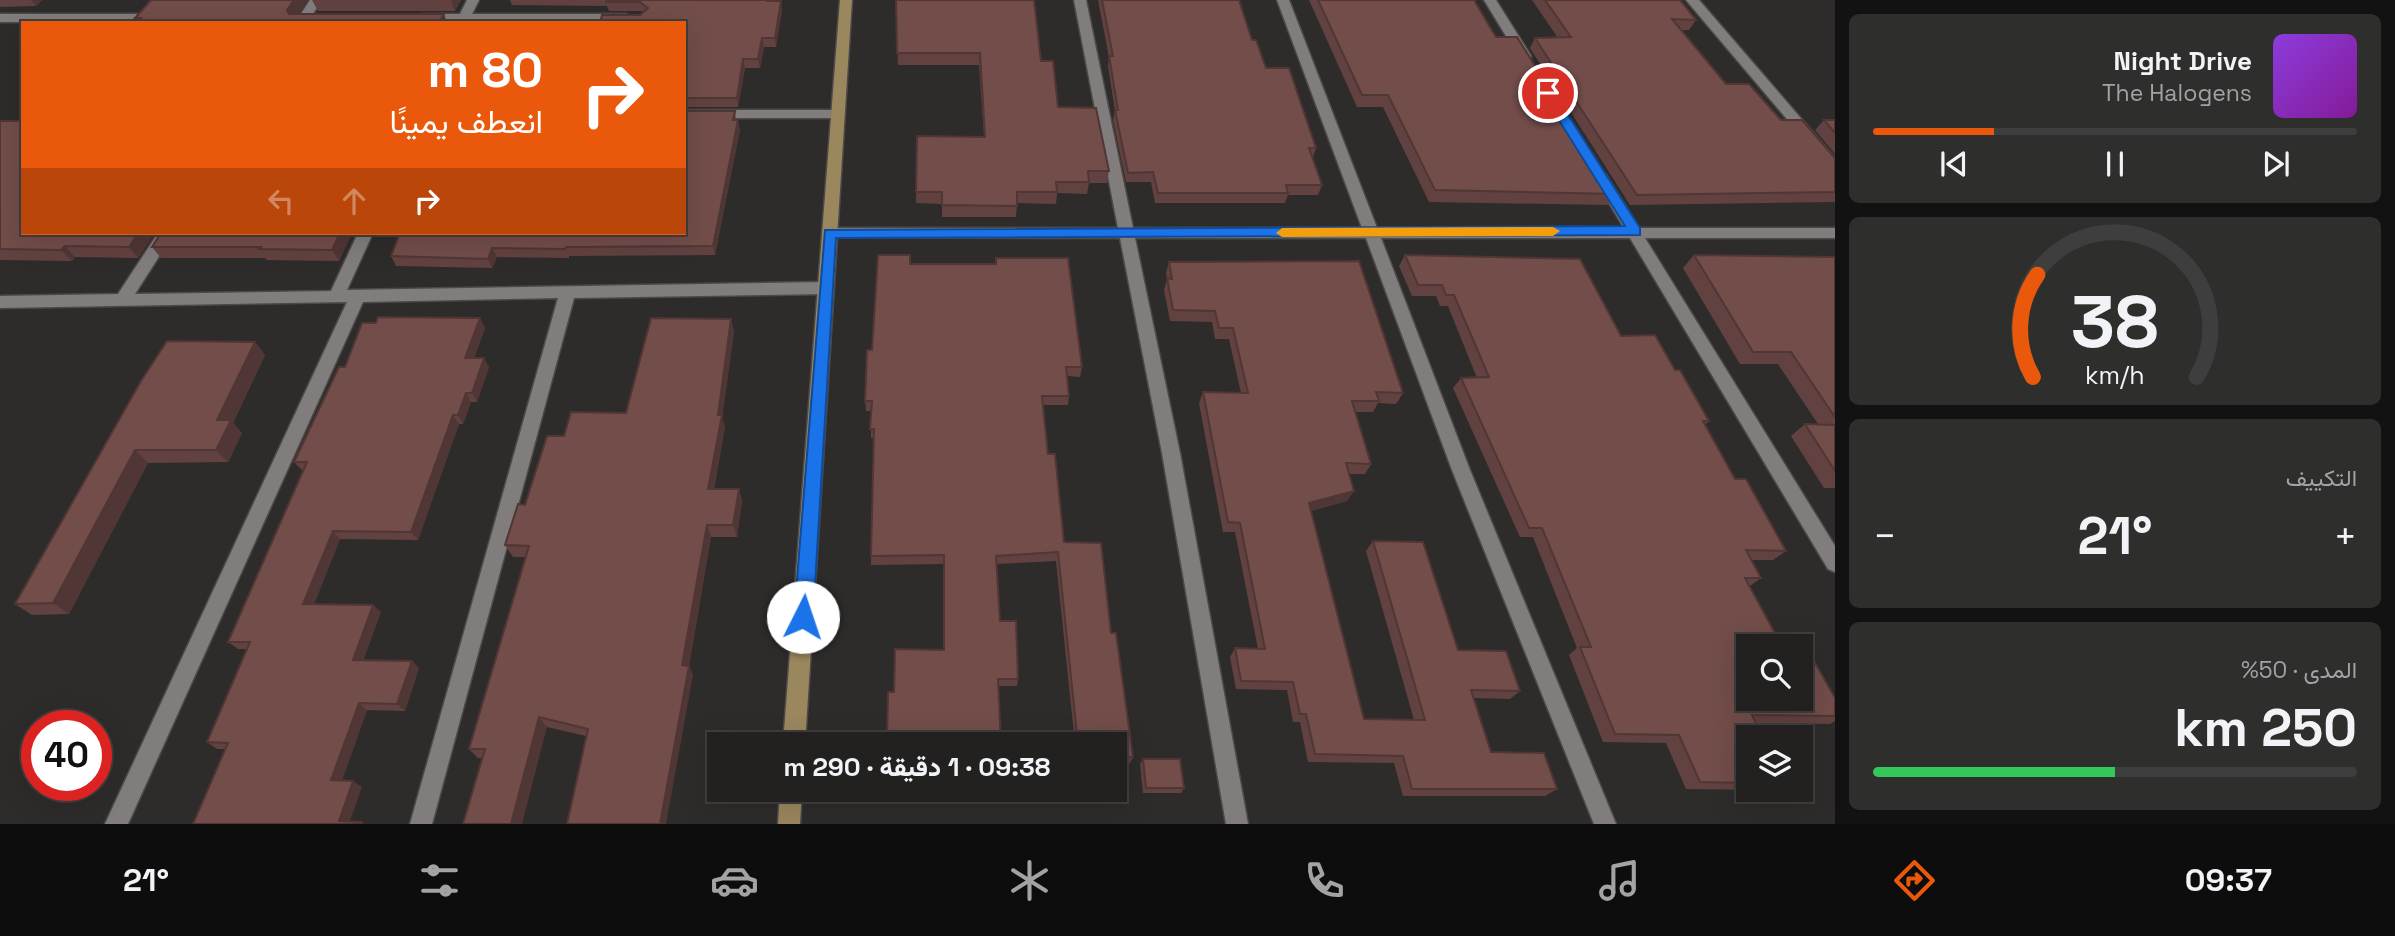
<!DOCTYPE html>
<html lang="ar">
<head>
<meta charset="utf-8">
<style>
  :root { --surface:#222120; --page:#2e2e2d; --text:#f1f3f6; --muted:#a2a3a5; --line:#3f3e3e; --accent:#ea580c }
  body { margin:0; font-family:"Space Grotesk",Vazirmatn,sans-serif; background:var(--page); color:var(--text); direction:rtl; height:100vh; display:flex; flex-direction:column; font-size:26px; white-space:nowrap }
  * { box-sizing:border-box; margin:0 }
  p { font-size:23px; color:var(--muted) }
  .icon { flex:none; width:38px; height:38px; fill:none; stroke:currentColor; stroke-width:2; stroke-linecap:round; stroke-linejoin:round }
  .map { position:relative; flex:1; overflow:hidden; direction:ltr }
  .side { display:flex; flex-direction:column; gap:14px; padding:14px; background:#131212; width:560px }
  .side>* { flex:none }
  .hud { position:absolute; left:21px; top:21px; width:665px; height:214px; border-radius:0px; box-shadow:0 7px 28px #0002,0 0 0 2px var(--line); direction:rtl; background:#ea580c; color:#fff; overflow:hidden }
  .fabs { position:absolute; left:1736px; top:634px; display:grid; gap:14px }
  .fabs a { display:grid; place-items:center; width:77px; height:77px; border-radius:0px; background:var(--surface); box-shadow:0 7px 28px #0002,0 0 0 2px var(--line); font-size:35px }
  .speed { position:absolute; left:21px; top:710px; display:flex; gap:14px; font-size:35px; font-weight:700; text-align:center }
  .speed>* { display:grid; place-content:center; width:91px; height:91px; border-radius:50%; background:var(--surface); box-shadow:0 7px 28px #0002,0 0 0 2px var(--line); line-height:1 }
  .speed .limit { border:10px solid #d22; background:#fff; color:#111 }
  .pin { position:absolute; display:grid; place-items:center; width:60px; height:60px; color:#fff; margin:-30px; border:4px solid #fff; border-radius:50%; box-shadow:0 2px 7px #0007 }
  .me { position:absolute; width:77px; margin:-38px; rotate:4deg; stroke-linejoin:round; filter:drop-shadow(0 0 5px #0008) }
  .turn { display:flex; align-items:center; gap:24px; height:147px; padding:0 28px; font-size:32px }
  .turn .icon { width:91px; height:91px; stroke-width:2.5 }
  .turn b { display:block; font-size:49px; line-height:60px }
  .lanes { display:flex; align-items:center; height:66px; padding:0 28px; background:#0003; justify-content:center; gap:35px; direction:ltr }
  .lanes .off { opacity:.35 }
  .big { font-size:52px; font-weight:800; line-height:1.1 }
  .side .tile { flex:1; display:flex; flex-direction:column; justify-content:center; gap:10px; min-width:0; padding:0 24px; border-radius:10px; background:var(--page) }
  .side .dial { align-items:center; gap:0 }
  .dial svg { height:182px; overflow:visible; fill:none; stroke:var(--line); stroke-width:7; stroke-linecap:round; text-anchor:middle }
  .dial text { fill:var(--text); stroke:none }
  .song { display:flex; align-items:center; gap:21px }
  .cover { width:84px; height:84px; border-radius:10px; background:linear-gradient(135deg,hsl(270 70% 55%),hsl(290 70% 35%)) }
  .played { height:7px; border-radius:4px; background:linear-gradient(90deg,var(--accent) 25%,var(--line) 25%) }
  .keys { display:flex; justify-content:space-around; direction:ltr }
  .heat { display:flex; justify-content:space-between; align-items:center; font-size:38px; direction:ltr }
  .charge { height:10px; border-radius:5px; background:linear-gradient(90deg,#34c759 50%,var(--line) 0) }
  .trip { position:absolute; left:707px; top:732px; width:420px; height:70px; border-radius:0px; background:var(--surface); box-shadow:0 7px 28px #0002,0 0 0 2px var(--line); font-weight:800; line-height:70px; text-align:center; direction:rtl }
  .tab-bar { display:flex; height:112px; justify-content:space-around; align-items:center; background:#0e0d0d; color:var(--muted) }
  .tab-bar .icon { width:49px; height:49px }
  .tab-bar .selected { color:var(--accent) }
  .tab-bar b { font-size:32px; color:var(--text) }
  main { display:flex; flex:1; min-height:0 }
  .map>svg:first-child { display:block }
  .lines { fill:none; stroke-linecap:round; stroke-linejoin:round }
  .street-casing { stroke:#4c4a49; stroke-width:3 }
  .secondary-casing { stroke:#4c4a49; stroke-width:3 }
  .street { fill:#817d7c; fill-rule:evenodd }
  .secondary { fill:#9b875e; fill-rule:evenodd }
  .wall { fill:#624240 }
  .shaded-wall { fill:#503634 }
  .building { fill:#724d4a; stroke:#503634; stroke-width:2 }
  .route { fill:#1a73e8; stroke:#114b97; stroke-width:2 }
  .slow { fill:#f59e0b }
</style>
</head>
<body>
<main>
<section class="side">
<div class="tile">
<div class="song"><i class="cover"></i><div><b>Night Drive</b><p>The Halogens</p></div></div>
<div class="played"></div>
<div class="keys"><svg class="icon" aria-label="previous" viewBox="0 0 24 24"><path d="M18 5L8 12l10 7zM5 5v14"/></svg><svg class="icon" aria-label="pause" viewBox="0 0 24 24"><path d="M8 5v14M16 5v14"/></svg><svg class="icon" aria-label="next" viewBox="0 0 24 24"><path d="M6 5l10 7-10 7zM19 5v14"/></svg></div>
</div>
<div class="tile dial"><svg viewBox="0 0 100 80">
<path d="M14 69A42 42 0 1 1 86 69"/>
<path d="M14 69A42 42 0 0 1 16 24" stroke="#ea580c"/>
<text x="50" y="56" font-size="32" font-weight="700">38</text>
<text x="50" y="72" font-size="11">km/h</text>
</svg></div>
<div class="tile"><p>التكييف</p>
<div class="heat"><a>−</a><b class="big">21°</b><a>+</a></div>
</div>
<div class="tile"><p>المدى · 50%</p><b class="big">250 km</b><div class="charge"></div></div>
</section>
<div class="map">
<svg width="1835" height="824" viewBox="0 0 1835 824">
  <rect width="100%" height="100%" fill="#2e2c2a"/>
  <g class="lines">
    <defs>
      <path id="street" d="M310,0H322L307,23H295Z
        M467,0H479L472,14H626L632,18L626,22H423L417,18L423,14H460Z
        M1074,0H1086L1133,228H1362L1277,0H1289L1377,228H1624L1594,178L1601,173L1606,175L1639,228H1835V238H1645L1835,546V572L1828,569L1630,238H1381L1470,470L1616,824H1594L1452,470L1366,238H1135L1180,453L1248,824H1226L1162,453L1120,238L825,237L822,233L825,229L830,228H1118Z
        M1484,0H1496L1531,56L1530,59H1520Z
        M1686,0H1699L1835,158V172L1830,170Z
        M0,14H143L149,18L143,22H0Z
        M684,110H838L845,114L838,118H684Z
        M158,233H174L135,294L331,291L358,233H373L347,290L826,282L834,288L826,294L574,298L432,824H410L558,298L363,302L128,824H105L347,302L0,308V296L118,294Z"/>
      <path id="secondary" d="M840,0H852L805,744H783Z
        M780,789H802L800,824H778Z"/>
    </defs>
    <use href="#street" class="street-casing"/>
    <use href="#secondary" class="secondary-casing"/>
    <use href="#street" class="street"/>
    <use href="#secondary" class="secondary"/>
  </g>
  <path class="wall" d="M0,0H42L36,6L0,7Z
    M312,0H461L455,11H318Z
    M510,0H770V1L782,10L776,47H764L760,68H745L738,107H684V23L640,15L643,12L642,11H609L607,6L512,5Z
    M895,0L1041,61L1058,107L1109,171L1107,183H1089L1087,194L1057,193L1056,204L1017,203L1016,217H942V204L916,203L917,136L984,137L979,65H898Z
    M1098,0H1239L1252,40L1266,68L1316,148L1313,157L1322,185L1318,195H1288L1285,203H1155L1151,182H1126L1113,120L1115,111L1108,66L1109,57Z
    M1309,0H1474L1496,37L1616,194L1608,205L1429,202L1383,107H1357Z
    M1532,0H1680L1696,20L1689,30H1680L1726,84L1781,120L1835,158V202L1630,205L1530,48L1535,38H1558Z
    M735,111L736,120L740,130L715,255L569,256V258L497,257L492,268L396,266L391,256Z
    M1824,120H1835V154L1815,130Z
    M0,121L155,233L138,258L75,257L72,261L0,260Z
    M161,233H352L339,261L267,260L265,258H161L152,247Z
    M1405,255L1621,336L1675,370L1709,421L1705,425L1735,479L1786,551L1773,560H1751L1761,578L1750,586L1748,646L1835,698V721L1830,724L1756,723L1748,737V789H1771L1769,790L1686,789L1666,743L1603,742L1569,655L1577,648L1533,537H1520L1453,388L1461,378H1477L1448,306H1440L1436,296H1412L1399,266Z
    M1694,255L1835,257V488H1824L1791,436L1805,424H1818L1778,364H1740L1683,268Z
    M996,258L1082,367L1080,377L1067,376L1069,396L1068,405H1043L1048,454L1064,542L1111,633L1133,757L1130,763L1115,764V744H1075L1056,561L996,564L1000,621L1018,679L1017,686H998L894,692L943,650V564L871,565L874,438H871V411H866L865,401L910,264H995Z
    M1169,262L1403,393L1396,404L1378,403L1373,412H1355L1371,464L1365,474H1349L1347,501L1311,511L1364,719L1414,720L1366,551L1373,541L1458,650L1520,691L1510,699L1474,698L1491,752L1557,789L1545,796H1403L1394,763L1308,762L1300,722H1293L1287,690L1236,689L1230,657L1235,648L1258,649L1235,532H1223L1199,403L1203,392L1241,393L1229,339H1215L1212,322L1170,321L1164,290L1167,279L1166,273Z
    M731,319L734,332L722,418L725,427L714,489H739L742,501L737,537H711L689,666L693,675L586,736L547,727L482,758H478L469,749L526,557H513L505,545L525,505L564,436L626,413Z
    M485,328L474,358L489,367L477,402H471L463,424H459L418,540L340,539L314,604L373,605L381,612L363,660L412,661L419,668L405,711L367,710L342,780L362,787L193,824L226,749H217L207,742L247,649H238L228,642L304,470H302L294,462L345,367Z
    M167,341L255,342L265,355L233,423L242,433L228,462L148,463L69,614L32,615L15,604Z
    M1143,759L1184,788L1181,793H1143L1140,764Z
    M887,789H1023L1021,795H962L938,796V802H887Z"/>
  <path class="shaded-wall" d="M31,0H42L36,6Z
    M294,0H308L293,22L287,10Z
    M451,0H461L455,11Z
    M781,1L782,10L776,47L775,38Z
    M444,14L447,23H439Z
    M762,38L764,47L760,68L758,59Z
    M743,59L745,68L738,107L737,98Z
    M738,120L740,130L715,255L713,246Z
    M138,233H155L138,258L129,247Z
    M340,233H352L339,261L332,250Z
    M65,246L75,257L72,261L61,250Z
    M492,248L497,257L492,268L488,259Z
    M480,318L485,328L470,368L465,358Z
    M731,319L734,332L722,418L725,427L711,501L708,489Z
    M255,342L265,355L233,423L242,433L228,462L216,450L217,420Z
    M484,358L489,367L477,402L472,393Z
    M466,393L471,402L463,424L458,415Z
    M453,415L459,424L418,540L411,532Z
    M135,450L148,463L69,614L53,603Z
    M739,489L742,501L737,537L733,525Z
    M1354,491L1347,501L1303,513L1309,503Z
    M707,525L711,537L689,666L693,675L666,824H660L682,665Z
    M333,531L340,539L311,611L303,604Z
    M373,605L381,612L361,667L353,660Z
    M412,661L419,668L405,711L397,704Z
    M359,703L367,710L340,786L331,780Z
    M539,717L547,727L522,824H511Z
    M353,781L362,787L349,824L339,821Z"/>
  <path class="building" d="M151,0H294L287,10L289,14H444L439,23H137L141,18H135Z
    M607,0H767V1H781L775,38H762L758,59H743L737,98H684V23H600L602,15H640L648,8L640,2H606Z
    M896,0H1034L1041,61H1053L1058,107L1096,108L1109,171H1088L1089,182H1056L1057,192H1017V206L942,205V192H916L917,136L985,137L980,53H897Z
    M1102,0H1239L1252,40H1256L1266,68H1289L1316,148H1309L1322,185H1286L1288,193H1158L1153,172L1128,173L1115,110H1118L1109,56H1113Z
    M1318,0H1474L1496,37H1517L1616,194L1435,190L1388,95H1362Z
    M1545,0H1680L1696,20L1672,19L1726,84H1749L1781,120H1802L1835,158V192L1637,195L1535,38L1571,37Z
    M684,111H735L733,120H738L713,246L566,247L565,249L492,248L488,259L391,256L400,233H684Z
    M1824,120H1835V133Z
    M0,121H23V233H138L129,247L65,246L61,250L0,249Z
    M161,233H340L332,250L259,249L261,247H152Z
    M878,255H910V264H996V258H1068L1082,367H1066L1069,396H1042L1048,454H1055L1064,542L1101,543L1111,633H1116L1133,757H1115V744H1078L1058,552L996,556L1000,621H1016L1018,679H998L1001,744H887L888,692H894L895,649L944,650V555L871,556L874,429H870L872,401H865L867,350H872Z
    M1405,255L1580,259L1621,336L1655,335L1675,370H1680L1709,421H1703L1735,479H1746L1786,551L1746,550L1761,578H1745L1782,646H1748V698H1801V658L1813,659L1835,698V716L1752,715L1762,737H1748V783L1700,782L1679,735L1615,734L1580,647H1591L1542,528H1529L1461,378L1489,377L1454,295H1446L1442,285H1418Z
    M1694,255L1835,257V417L1791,352H1753Z
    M1359,261L1403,393L1376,392L1379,401H1352L1371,464L1346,463L1354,491L1309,503L1364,719L1425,720L1373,541L1423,542L1458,650L1506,651L1520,691L1471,690L1491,752L1544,753L1557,789H1412L1403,756L1315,754L1306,714H1300L1293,682L1241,681L1235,648L1265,649L1240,523L1228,522L1203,392L1248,393L1233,328H1219L1215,311L1173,310L1167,278L1172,279L1169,262Z
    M378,317L480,318L465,358H484L472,393H466L458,415H453L411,532L333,531L303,604L373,605L353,660L412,661L397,704L359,703L331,780L353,781L339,821L362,822V824H193L228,743L207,742L250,642H228L307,462H294L339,367H345L362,323H376Z
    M651,318L731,319L718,415H722L708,489H739L733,525H707L682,665L689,666L660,824H567L588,729L539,717L511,824H463L485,749H469L529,546L505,545L518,504L525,505L547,436H564L571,412L626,413Z
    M167,341L255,342L217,420H231L216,450H135L53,603L15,604L141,381Z
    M1805,424L1835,425V471Z
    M1143,759H1180L1184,788H1146Z
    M887,789H960L938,790V796H886Z"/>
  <path class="route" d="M1548,89L1554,93L1640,228V235L836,238L813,617L810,623L803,626L797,623L794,617L825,230L1625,226L1542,93Z"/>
  <path class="slow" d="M1553,227L1560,231L1553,236L1282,237L1276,233L1282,228Z"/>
</svg>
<div class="fabs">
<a><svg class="icon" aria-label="search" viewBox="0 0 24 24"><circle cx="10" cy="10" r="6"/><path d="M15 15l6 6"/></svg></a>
<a><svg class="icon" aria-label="layers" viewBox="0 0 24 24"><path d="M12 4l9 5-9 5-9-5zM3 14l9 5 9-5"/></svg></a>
</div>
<div class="speed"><div class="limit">40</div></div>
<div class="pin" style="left:1548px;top:93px;background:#d93025"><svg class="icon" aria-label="arrive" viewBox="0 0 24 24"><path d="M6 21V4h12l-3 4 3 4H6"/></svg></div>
<svg class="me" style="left:803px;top:617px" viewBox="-20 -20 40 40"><circle r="19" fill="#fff"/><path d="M0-13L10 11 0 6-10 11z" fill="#1a73e8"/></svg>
<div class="trip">09:38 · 1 دقيقة · 290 m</div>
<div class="hud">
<div class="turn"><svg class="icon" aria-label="right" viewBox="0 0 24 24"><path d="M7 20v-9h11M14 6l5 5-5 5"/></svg><div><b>80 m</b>انعطف يمينًا</div></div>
<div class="lanes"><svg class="icon off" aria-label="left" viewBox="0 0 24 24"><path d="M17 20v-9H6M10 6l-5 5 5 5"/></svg><svg class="icon off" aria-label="ahead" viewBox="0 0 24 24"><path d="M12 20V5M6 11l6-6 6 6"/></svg><svg class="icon" aria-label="right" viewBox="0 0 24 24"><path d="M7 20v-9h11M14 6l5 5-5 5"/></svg></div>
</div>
</div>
</main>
<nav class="tab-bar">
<b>09:37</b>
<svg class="icon selected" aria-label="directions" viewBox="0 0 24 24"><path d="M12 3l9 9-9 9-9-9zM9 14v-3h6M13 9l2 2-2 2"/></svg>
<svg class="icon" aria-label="music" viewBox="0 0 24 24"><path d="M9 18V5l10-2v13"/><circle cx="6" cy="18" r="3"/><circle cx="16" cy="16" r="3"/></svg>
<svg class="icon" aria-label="phone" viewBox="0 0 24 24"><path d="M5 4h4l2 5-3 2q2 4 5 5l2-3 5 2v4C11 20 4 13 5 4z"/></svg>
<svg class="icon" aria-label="climate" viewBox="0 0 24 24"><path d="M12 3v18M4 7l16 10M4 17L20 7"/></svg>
<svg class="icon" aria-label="car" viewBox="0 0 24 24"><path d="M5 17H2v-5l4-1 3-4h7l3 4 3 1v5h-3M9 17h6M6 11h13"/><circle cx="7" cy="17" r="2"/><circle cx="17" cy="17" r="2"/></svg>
<svg class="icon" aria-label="filters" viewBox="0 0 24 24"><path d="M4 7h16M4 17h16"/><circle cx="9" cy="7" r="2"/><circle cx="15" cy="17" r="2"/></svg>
<b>21°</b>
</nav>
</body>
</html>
